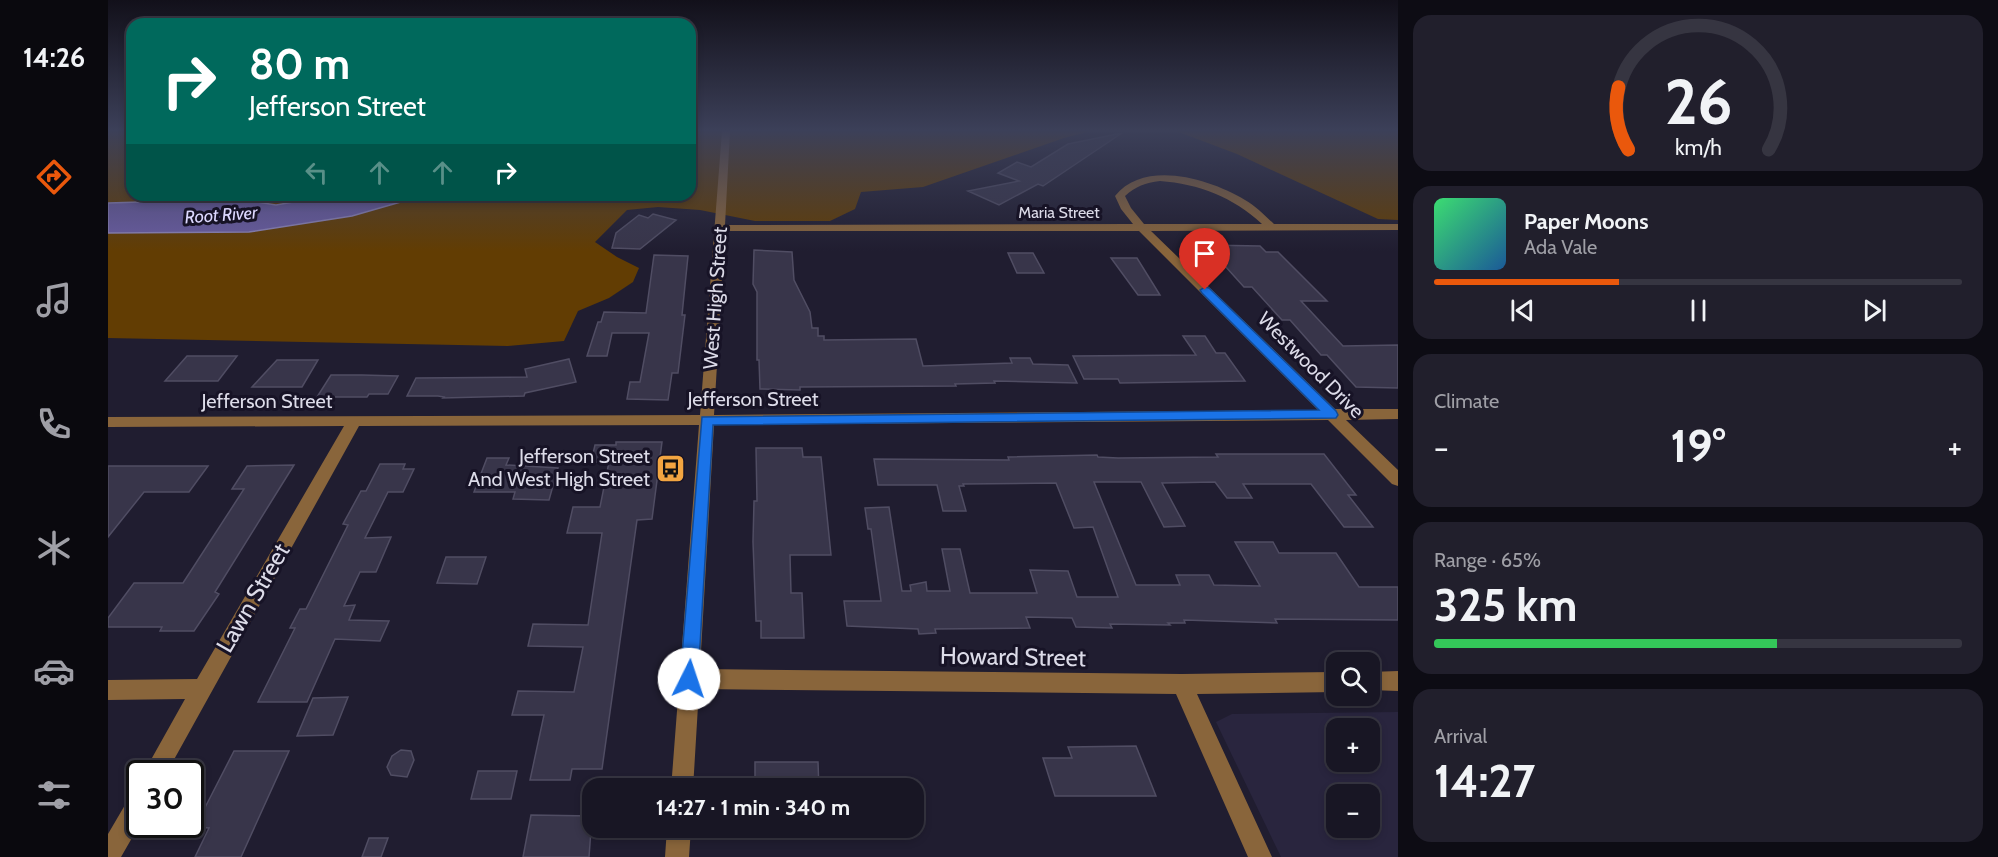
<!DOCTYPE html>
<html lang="en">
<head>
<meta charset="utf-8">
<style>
  :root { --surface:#181624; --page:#211f2c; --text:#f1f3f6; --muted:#9f9fa6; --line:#363541; --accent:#ea580c }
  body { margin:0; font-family:Cabin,sans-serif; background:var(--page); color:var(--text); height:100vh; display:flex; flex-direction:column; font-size:22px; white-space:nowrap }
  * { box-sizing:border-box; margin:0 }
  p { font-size:20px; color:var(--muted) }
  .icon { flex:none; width:33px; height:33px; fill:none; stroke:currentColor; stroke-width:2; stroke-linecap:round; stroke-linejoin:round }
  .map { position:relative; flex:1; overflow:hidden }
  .sheet { display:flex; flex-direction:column; gap:15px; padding:15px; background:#0d0c14; width:600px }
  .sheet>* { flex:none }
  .guide { position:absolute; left:18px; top:18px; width:570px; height:183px; border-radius:18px; box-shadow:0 3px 9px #0003,0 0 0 2px var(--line); background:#00695c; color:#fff; overflow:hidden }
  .tools { position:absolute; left:1218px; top:652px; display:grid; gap:12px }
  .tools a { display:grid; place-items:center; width:54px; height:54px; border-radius:12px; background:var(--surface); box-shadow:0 3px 9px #0003,0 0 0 2px var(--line); font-size:30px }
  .speed { position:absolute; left:18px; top:760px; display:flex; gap:12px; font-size:30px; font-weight:700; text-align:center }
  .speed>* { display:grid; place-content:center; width:78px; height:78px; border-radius:50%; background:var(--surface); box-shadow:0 3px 9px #0003,0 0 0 2px var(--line); line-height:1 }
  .speed .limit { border:3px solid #111; border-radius:9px; background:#fff; color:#111 }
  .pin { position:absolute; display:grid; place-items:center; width:51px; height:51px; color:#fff; margin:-62px -26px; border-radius:50% 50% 50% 0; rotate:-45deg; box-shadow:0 0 6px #0007 }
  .pin .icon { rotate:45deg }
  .me { position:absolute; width:66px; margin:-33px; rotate:4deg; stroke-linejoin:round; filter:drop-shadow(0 0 4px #0008) }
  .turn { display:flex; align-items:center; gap:21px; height:126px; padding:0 24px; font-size:27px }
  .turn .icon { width:78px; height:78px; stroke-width:2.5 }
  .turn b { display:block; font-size:42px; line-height:51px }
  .lanes { display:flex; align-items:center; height:57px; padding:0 24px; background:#0003; justify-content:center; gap:30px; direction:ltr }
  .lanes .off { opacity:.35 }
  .big { font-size:45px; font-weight:700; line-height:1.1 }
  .sheet .card { flex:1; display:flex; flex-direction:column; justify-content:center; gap:9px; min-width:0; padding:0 21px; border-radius:18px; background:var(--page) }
  .sheet .dial { align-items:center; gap:0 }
  .dial svg { height:156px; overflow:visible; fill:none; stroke:var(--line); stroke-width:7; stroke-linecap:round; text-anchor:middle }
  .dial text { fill:var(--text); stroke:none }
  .song { display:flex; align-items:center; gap:18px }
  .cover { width:72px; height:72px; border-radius:9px; background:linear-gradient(135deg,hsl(140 70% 55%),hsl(210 70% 35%)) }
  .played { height:6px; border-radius:3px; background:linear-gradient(90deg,var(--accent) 35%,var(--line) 35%) }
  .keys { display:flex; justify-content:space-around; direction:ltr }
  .heat { display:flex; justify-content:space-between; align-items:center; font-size:33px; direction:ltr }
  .charge { height:9px; border-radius:4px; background:linear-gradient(90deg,#34c759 65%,var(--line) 0) }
  .trip { position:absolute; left:474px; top:778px; width:342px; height:60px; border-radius:18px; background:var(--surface); box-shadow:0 3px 9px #0003,0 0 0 2px var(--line); font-weight:700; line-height:60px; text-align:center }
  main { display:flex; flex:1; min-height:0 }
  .dock { display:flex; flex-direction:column; width:108px; justify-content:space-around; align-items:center; background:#0a090e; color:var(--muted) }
  .dock .icon { width:42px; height:42px }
  .dock .active { color:var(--accent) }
  .dock b { font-size:27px; color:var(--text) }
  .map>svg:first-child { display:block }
  .built { fill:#29253e; fill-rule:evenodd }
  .forest { fill:#623d03 }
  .water { fill:#6a5da1; stroke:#8c83b6; stroke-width:1.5 }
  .building { fill:#38354a; stroke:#504d63; stroke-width:1.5 }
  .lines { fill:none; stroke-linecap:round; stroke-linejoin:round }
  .minor { fill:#89653b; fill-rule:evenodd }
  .route { fill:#1a73e8; stroke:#114b97; stroke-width:1.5 }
  .labels { text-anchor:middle; stroke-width:6; stroke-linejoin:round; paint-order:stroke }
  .far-street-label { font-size:16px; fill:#dcdbe8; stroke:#171326 }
  .far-water-label { font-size:18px; font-style:italic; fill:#ddd8ff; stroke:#171326 }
  .street-label { font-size:20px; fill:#dcdbe8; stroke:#171326 }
  .poi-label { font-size:20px; fill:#dcdbe8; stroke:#171326; text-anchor:end }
  .near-street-label { font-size:24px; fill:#dcdbe8; stroke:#171326 }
</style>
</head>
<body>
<main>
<nav class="dock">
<b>14:26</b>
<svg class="icon active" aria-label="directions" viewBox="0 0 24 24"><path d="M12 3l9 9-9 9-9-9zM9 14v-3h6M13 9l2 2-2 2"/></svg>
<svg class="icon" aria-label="music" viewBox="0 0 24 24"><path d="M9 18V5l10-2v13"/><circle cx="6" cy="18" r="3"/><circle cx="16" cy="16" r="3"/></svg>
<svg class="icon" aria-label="phone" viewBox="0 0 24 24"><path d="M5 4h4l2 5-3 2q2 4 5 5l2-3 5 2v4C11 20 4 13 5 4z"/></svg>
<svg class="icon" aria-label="climate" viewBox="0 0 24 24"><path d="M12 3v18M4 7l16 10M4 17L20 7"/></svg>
<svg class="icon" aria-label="car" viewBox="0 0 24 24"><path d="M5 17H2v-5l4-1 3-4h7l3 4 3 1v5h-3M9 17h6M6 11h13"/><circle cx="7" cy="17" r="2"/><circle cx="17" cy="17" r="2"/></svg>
<svg class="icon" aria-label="filters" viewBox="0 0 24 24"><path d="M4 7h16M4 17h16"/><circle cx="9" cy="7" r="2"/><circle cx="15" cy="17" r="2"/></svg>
</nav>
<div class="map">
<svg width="1290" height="857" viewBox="0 0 1290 857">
  <rect width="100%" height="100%" fill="#201d30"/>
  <path class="built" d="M1290,712V857H1173L1108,722L1124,714ZM1228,729H1262V762H1228ZM1228,795H1262V828H1228Z"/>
  <path class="forest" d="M0,131H24V195H226L168,205L129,199L0,203Z
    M582,131H983L956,138L815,187L753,192L747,209L722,221H647L592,210L550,207L519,210L487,242L509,257L531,268L525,282L501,298L470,311L456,341L400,346L0,338V233L142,232L244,216L317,195H582Z
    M1068,131H1290V220L1270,219L1129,154Z"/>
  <path class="water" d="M226,195H317L244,216L141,232L0,233V203L129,199L168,205Z"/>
  <path class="building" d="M1014,133L935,186L930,184L891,205L860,191L911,181L890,173L909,162L923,167L960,144Z
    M545,214L568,220L532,249L504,248L508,233L531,215L540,218Z
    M1098,245L1152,246L1158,252H1170L1219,301H1193L1235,346L1290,345V388L1248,387L1219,355H1213L1182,320H1174L1144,287H1136Z
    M646,250L684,252L686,280L702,312L704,328H710V336H716V340L808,339L815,366L904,363L902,358H922L925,364L960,365L969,383L886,381L887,383L847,384L848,386L692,387V390L652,389L651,360H649V292L645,284Z
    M900,253H925L936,273H909Z
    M546,255L580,256L574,315H577L570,373H564L560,400L519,399L522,382H532L541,333H504L499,356H479L490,322H493L496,312L538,313Z
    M1003,258H1029L1052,295H1030Z
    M1075,336H1097L1108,353H1117L1137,381L1012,383L1010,379H976L965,356L1088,355Z
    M79,356H129L110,381H57Z
    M461,359L468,382L417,393L416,396L335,398L336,397L330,396H299L308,378L419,377L417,369Z
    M169,360H210L194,387H144Z
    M223,375H254L290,376L280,394H261L259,397H209Z
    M508,442H554L544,519L529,520L494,769H464L462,780H422L436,715H404L410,691L466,692L475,647L420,646L425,624L480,625L494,533H459L465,507H492L501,462H483L487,445H508Z
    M648,448H694L695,457H713L723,555H682L683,593H694L696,638H653V621H648L645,542L646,501H649Z
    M1108,454H1216L1248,495H1240L1265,527H1236L1203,484H1135L1144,498H1119L1107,482L1054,483L1077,526L1056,527L1033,482H986L1028,585H1072L1068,575H1101L1106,585L1152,586L1127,542H1165L1171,553H1228L1251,587H1290V620L1167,619L1169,623L1076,620L1077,623H1060L1062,625L1002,624L1004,628L968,627L964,618L918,617L922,628L827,629L828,633L811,634L810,629L739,626L736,601H773L763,529H760L757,508L781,507L794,591H803L802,585L818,582L819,591H842L834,549H852L862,593H929L922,570L960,571L969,597H1010L985,527L966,528L948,483L855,484L856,486H851L858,511H835L829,485H770L766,459L901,460L900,457L989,455L990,457L1010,458L1110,457Z
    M379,458H401L398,465L450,468L441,500L405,499L407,492H366Z
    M272,464H297L295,469H306L295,492H280L257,538L283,537L268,572H252L236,606L247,605L241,620L281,621L272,641L227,639L199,702H150L187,628H182L192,609H198L240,525L235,524L253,491H258Z
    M186,465L107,592L111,594L86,631H52L54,627H0V618L26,583H75L136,489H124L139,466Z
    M0,466H100L81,492H36L0,537Z
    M338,557H378L369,584L329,583Z
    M240,697L225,735L189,736L205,698Z
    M1028,746L1048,796H947L935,758H964L960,747Z
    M293,750L303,751L306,760L299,777L283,775L279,767L284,756Z
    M126,751H181L133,857H87L101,828L87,827Z
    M647,762H710L711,789H647Z
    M370,771H409L403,799H363Z
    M423,815L484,816L481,857H415Z
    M261,838H280L273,857H254Z"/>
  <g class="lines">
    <path class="minor" d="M614,131H622L617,225L1025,224L1013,209L1007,196C1037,159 1102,179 1137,200C1148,206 1157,216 1166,224H1290V230L1043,231L1227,409H1290V419L1238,420L1290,470V486L1284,484L1220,420L606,425L592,669L1074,674L1228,672V692L1089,694L1164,857H1140L1068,694L591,689L585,789H563L591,425L251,426L58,774H35L77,699L0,700V680L89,679L236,426L0,427V417L592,415ZM1052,181C1091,184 1125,197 1154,224H1036L1023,208L1017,196C1028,186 1037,183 1052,181ZM617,231H1031L1210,410L606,415Z
      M1290,671V691L1262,690V672Z
      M32,790V824L13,857H0V834L24,793Z
      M559,828H583L581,857H557Z"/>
  </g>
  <linearGradient id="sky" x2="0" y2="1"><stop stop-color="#12101a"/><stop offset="0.52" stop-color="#3c4059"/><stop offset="1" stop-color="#3c4059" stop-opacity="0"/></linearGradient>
  <rect width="1290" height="251" fill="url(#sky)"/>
  <path class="route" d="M1097,287L1101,288L1228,411L1230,415L1228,418L605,425L590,679L588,686L581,688L575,686L572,679L594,417L1211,410L1094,293L1092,290Z"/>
  <defs>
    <symbol id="bus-square" viewBox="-11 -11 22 22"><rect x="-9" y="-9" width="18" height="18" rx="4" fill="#f2a541" stroke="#171326"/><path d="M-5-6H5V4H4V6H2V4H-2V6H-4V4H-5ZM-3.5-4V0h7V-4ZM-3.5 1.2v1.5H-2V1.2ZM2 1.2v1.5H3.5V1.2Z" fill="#111"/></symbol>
  </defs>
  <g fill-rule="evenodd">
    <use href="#bus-square" x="546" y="452" width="33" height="33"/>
  </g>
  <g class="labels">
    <g class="far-street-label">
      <text x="951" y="218">Maria Street</text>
    </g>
    <g class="far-water-label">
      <text transform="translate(113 215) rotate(-4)" y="6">Root River</text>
    </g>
    <g class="street-label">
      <text transform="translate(607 298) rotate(-86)" y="7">West High Street</text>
      <text transform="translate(1203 365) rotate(45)" y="7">Westwood Drive</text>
      <text x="645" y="406">Jefferson Street</text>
      <text x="159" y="408">Jefferson Street</text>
    </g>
    <g class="poi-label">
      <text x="542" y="463">Jefferson Street<tspan x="542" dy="23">And West High Street</tspan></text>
    </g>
    <g class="near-street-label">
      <text transform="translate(145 598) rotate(-60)" y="8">Lawn Street</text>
      <text transform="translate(905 657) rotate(1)" y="8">Howard Street</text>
    </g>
  </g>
</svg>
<div class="tools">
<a><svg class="icon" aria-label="search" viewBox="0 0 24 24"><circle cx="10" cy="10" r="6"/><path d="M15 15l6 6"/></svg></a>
<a>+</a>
<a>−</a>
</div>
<div class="speed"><div class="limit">30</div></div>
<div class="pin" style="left:1097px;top:290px;background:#d93025"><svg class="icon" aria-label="arrive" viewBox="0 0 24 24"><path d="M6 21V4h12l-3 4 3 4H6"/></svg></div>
<svg class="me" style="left:581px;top:679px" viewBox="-20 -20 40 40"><circle r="19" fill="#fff"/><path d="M0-13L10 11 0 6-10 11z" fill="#1a73e8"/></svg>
<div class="trip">14:27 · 1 min · 340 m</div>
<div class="guide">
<div class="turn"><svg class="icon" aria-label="right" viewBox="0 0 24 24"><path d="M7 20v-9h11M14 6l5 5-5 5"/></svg><div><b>80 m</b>Jefferson Street</div></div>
<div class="lanes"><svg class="icon off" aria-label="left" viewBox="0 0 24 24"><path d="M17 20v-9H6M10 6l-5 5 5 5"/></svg><svg class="icon off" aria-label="ahead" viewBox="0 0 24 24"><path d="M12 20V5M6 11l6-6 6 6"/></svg><svg class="icon off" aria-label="ahead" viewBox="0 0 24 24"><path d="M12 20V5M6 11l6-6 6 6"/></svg><svg class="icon" aria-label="right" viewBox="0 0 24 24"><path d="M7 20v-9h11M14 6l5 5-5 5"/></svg></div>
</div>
</div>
<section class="sheet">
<div class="card dial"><svg viewBox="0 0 100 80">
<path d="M14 69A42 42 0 1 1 86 69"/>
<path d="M14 69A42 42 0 0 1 9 37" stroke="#ea580c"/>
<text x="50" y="56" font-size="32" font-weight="700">26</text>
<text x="50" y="72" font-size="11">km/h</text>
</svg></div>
<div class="card">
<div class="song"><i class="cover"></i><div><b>Paper Moons</b><p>Ada Vale</p></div></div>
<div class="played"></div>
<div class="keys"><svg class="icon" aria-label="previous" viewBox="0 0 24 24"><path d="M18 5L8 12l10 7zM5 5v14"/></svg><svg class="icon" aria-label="pause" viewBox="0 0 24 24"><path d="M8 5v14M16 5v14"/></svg><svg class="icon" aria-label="next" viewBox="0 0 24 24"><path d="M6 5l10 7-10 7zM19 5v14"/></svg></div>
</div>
<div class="card"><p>Climate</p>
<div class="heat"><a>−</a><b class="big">19°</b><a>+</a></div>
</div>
<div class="card"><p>Range · 65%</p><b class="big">325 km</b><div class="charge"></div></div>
<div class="card"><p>Arrival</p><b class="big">14:27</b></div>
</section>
</main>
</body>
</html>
